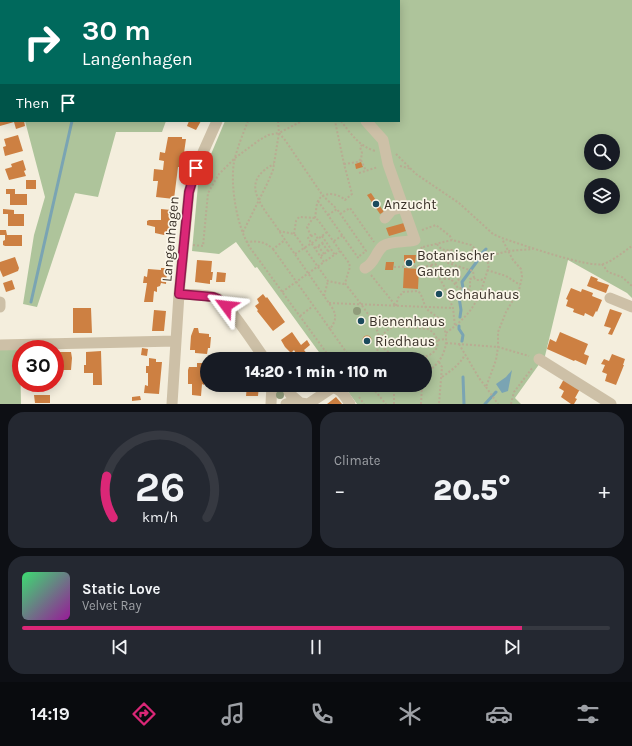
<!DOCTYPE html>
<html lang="en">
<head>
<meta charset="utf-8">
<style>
  :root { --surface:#171b24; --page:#242831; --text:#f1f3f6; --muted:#9ea1a6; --line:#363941; --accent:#db2777 }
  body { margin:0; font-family:Karla,sans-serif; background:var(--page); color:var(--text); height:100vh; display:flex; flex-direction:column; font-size:15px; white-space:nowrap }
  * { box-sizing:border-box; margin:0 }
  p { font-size:13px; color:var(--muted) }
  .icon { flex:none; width:22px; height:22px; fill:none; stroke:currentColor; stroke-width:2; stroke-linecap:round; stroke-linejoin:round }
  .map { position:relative; height:404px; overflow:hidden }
  .details { display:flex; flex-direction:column; gap:8px; padding:8px; background:#0d0f14; flex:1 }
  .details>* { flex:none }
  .hud { position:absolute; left:0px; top:0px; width:400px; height:122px; box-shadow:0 2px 10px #0003; background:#00695c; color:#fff; overflow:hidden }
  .controls { position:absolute; left:584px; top:134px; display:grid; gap:8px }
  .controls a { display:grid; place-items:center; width:36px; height:36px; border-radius:50%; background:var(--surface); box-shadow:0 2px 10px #0003; font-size:20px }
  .speed { position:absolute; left:12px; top:340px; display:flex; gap:8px; font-size:20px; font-weight:700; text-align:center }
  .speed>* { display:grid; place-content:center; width:52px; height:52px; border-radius:50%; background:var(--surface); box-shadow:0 2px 10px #0003; line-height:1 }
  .speed .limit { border:6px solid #d22; background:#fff; color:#111 }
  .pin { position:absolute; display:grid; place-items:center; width:34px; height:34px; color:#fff; margin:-17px; border-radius:8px; box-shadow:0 2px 6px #0006 }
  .me { position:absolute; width:44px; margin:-22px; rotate:300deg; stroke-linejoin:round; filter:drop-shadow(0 0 3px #0008) }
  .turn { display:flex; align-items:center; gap:14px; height:84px; padding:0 16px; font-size:18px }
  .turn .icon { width:52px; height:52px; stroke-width:2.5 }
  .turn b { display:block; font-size:28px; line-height:34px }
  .then { display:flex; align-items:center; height:38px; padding:0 16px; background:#0003; gap:8px; font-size:15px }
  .big { font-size:30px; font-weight:800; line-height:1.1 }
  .details .tile { flex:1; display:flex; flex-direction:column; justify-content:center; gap:6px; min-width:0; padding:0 14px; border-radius:16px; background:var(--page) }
  .details .dial { align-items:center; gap:0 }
  .dial svg { height:104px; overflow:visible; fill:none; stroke:var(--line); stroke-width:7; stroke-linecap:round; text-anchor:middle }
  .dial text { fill:var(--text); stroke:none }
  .song { display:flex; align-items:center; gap:12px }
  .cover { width:48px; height:48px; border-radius:6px; background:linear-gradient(135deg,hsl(140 70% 55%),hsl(300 70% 35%)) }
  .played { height:4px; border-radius:2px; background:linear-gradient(90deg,var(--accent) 85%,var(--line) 85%) }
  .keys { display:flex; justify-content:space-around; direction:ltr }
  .heat { display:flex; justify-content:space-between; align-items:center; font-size:22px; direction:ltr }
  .details .tiles { flex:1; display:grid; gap:8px; grid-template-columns:1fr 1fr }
  .tile:last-child { grid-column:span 2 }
  .trip { position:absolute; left:200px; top:352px; width:232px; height:40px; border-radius:20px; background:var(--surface); box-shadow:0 2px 10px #0003; font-weight:800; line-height:40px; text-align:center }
  .tabs { display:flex; height:64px; justify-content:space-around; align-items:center; background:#090b0e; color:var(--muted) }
  .tabs .icon { width:28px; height:28px }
  .tabs .selected { color:var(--accent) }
  .tabs b { font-size:18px; color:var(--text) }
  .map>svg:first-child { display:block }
  .green { fill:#aec49b; fill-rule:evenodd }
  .water { fill:#7aa4b3 }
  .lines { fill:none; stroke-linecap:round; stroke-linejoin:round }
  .stream { stroke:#7aa4b3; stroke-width:3 }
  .building { fill:#cd8042 }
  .path { stroke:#b9ab92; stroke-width:2; stroke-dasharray:2 2; stroke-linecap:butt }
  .minor { stroke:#cdc0a7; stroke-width:11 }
  .tree { fill:#909c7b }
  .route-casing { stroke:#8e194d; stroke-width:10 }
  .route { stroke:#db2777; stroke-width:7 }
  .poi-dot { fill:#1b4b5d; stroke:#fbf6e9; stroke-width:1.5 }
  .labels { text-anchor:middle; stroke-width:3.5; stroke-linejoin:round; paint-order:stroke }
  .poi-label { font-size:14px; fill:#393128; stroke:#fbf6e9; text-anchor:start }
  .street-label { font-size:14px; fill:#393128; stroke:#fbf6e9 }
</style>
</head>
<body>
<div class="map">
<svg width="632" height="404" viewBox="0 0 632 404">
  <rect width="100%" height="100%" fill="#f4eedd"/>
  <path class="green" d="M6,0H262L6,1Z
    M279,0H632V298L627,293L568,260L545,356L515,398L521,404H357L343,385H425V359H324L257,267L255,268L236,242L219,254L192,251L198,185L225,121H399V1H278ZM591,141H613V163H591ZM591,185H613V207H591Z
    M25,121H166L162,132H116L98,197L75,193L37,307L23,304L34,235L45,197Z
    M0,347H20L21,404H0Z"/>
  <path class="water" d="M512,370L508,391L502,393L496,384L506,377Z"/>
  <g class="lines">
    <path class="stream" d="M463,288L462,282L478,260L480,255L486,249
      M31,302L72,121
      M460,317L461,310L459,297L463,294V290
      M459,326V329L463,335L462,341
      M463,377L464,404
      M485,404L496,392"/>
  </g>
  <path class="building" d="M0,121H24L25,126L16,129L14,122L0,126Z
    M189,121H201L196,130L187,126Z
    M18,135L23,151L5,156L3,147L6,146L4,139Z
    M168,137H182V139H186L182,167H178L174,199L156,197L158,181H153L154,169L163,170L164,161L159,160L160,152L165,153Z
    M23,160L26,170L24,171L26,176L9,180L5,169L12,167L11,164Z
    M361,162L363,167L356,169L355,164Z
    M26,180H36V189H26Z
    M6,189H15V194H27V205H10V194H6Z
    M371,193L384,212L380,214L367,195Z
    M3,209L14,210V214H24V226H8V214H3Z
    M161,209L171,210L170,221H172L171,225H174L173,228H171V235H164L155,233V227L147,225V221L149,220H161Z
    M404,223L406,231L389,236L386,228Z
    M0,230H6L7,235H22V246H5L3,245V241L5,240V235H0Z
    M404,255H416L415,263H404Z
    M15,257L19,268L18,271L3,277L0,270V262Z
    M197,260L212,261L211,272H213L212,280H210V284L195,282Z
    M386,262H394L393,270H385Z
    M161,268H166L167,270L166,284L161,283L160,286L157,287V292L154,291L153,302H144L147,283H143L144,276L147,277L148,269L161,270Z
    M404,268L419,269L418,289L403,288Z
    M217,272L226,273L225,282H216Z
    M591,276L598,279L597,281L609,285L606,293L587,286Z
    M12,280L15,289L6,292L3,283Z
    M571,288L581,292L582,289L585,290L593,293L592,296L602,300L597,312L596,311L593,317L585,313L584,316L573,312L574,309L566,306L568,300L566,299Z
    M263,294L266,298L267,297L285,322L273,331L257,311L258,310L255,306L259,303L257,299Z
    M73,308H91L92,333H73Z
    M610,309L622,313L612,335L608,334L611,328L604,326Z
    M154,310L166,311L164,331H152Z
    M362,318L364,323L360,325L357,320Z
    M194,328H198L199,333L209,334V337H211L210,348H208L207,354L195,353V350H190L191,336Z
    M292,332L301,345L307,340L310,345L304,350L309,356L310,355L314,359H299L294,350L291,353L285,347L281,340Z
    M560,332L588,344L584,354L589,356L586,365L575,360L574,361L547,349L550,339L556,342Z
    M362.5 340a4.5 4.5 0 1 1 9 0a4.5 4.5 0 1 1-9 0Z
    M142,348L148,349L147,356L141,355Z
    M101,351L102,385H93V373H84V365H86V352Z
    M57,352H71L72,358L71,370H57V367H55V358H57Z
    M612,354L625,359L623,365H624L616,385L605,381L607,374L602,372L605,365L601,364L604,359L609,361Z
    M149,358L156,359V362H162L159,394L144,393L145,385L148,386V373H146V366H149Z
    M197,363H205V373H207L206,382H204V385L202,384L201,396L192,395V384H188V370L189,367H197Z
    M564,379L580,389L575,398L577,399L574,404H571L561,397L564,391L559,388Z
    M247,385H259L258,396H246Z
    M34,395H50V403H35Z
    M140,396L141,400L132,401V397Z
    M336,397L342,404H327Z"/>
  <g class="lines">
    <path class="path" d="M339,0L340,1
      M285,1L286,0
      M248,121C243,134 237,148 234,162C230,186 237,229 251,249L331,359
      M278,121L279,133L285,140L323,196L337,209
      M341,121C351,134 359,146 375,151
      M396,154L416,174L459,203L493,234L502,238C520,244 588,268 603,264C613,261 623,252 632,246
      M361,160L366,171
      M344,164L358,162L361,159L362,153L360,147L362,145
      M400,166L411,169
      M359,173L378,167
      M318,201L359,259
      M340,214L350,208L374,242
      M328,215L337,209L366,251L358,257
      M315,218C316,213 316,205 318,201C323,191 338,193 345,200L352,194L344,164L335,121
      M422,230L436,225L450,236L452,240
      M279,231L294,234L296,236L328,281L343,284L345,283
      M243,232L268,182L273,170L279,133L302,121
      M327,232L318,239L315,234L308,238L324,262L340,251
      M294,234L296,221L299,217L315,218L318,220L349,263L350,267L345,283C354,296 380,325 379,340C379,347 376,351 377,359
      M311,236L307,227L313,218
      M322,236L335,255
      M334,241L343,235
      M246,242C258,241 264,241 273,249L285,240C280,232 274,223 268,215C253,194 247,178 274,164
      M322,243L328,251
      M437,244C441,250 445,251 452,250L458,255L468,254L474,248
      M193,245L203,246L208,193L219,174L235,158L258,141L268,135L279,133
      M318,246L324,254
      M421,247L444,286L453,308L455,326
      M423,247L452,240L471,245L485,257L508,251L533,249
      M315,248L325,241
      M273,249L330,329C335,322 337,317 333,309L285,240
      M446,251L454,264
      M295,254L318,239
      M426,255L429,254H434L448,263L473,271L474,278
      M321,256L331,249
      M602,264L608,272L622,277L632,286
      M431,265L435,264L446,272L444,279
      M394,267L432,266
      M450,268L460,276V278L455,284
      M487,270L506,276L520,285
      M371,275L396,306
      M444,279H451L458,288L468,289L470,293L478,298
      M469,291L470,289V279L474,278L476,280H481L485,278
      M282,292L324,262
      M324,296L328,281
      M329,303L453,308
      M396,306L398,298L403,292L418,291C423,296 423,302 426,308C430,313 436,315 440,320C453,339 444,363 425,373
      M300,316L313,306
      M395,326L428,329C439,335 442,349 429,355C424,358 419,357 413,357C397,356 387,357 379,340C384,333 387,329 395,326Z
      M330,329L351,359
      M446,333C475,311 479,300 489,265L485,257
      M438,340L446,339
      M446,343L498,347L529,356
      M459,344L479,378L486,387L496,360L498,347V332L506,312L519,290L522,277L521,269L513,260L502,239
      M439,362L442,367L439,404
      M442,377C452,370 459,365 465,355
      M370,385L386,404
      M486,387L498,404
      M359,397L364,404
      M394,404V385
      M421,404L422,385
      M511,404L514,392L533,367"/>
    <path class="minor" d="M270,1L271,0
      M385,218L392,210L404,207
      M365,268C375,263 375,253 383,246C392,240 405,243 415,240L388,164L383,140L366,121
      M179,294C191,295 206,294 217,298C228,303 256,347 265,359
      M610,298L632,307
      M0,302V307
      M0,345L176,341
      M539,359L611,404
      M284,385L291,395L299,402
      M172,404L179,294L189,192L196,168L217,121
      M271,404L272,385
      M286,404L293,402L308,404L332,388C341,388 345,397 350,404"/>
  </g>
  <g class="tree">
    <circle cx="357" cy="311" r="4"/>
    <circle cx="280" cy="395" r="4"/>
  </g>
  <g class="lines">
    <defs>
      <path id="route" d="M196,168L189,192L179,294L213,297L218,299L226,306"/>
    </defs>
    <use href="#route" class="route-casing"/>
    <use href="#route" class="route"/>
  </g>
  <g class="poi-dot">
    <circle cx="376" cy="204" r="4"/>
    <circle cx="409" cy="263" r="4"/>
    <circle cx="439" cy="294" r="4"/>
    <circle cx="361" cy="321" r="4"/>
    <circle cx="367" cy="341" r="4"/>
  </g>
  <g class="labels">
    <g class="poi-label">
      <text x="384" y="209">Anzucht</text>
      <text x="417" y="260">Botanischer<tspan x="417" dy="16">Garten</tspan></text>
      <text x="447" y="299">Schauhaus</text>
      <text x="369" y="326">Bienenhaus</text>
      <text x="375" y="346">Riedhaus</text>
    </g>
    <g class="street-label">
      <text transform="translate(170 239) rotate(-85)" y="5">Langenhagen</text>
    </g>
  </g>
</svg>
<div class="controls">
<a><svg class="icon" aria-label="search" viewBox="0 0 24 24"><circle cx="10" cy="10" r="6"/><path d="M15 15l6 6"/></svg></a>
<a><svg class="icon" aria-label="layers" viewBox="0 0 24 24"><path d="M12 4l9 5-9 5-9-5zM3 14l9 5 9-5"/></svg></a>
</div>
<div class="speed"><div class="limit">30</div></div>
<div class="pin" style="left:196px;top:168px;background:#d93025"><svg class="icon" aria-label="arrive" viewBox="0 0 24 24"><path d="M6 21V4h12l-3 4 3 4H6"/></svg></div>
<svg class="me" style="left:226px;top:306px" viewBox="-20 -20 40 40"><path d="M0-17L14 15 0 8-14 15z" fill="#db2777" stroke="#fff" stroke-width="4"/></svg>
<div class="trip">14:20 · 1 min · 110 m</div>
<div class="hud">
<div class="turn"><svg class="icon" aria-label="right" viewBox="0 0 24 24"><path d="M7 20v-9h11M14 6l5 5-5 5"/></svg><div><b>30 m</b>Langenhagen</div></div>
<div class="then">Then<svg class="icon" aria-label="arrive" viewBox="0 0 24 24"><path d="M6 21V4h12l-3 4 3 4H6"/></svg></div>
</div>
</div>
<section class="details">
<div class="tiles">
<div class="tile dial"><svg viewBox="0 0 100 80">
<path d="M14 69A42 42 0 1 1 86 69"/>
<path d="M14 69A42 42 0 0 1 9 37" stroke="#db2777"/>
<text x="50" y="56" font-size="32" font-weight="700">26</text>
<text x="50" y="72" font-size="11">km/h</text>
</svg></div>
<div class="tile"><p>Climate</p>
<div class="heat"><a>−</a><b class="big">20.5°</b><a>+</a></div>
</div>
<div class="tile">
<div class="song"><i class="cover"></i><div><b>Static Love</b><p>Velvet Ray</p></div></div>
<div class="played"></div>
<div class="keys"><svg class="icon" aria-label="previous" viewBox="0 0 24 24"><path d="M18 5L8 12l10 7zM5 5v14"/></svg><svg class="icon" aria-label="pause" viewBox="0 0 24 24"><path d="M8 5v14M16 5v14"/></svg><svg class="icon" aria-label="next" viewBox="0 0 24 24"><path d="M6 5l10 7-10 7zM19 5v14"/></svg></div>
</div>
</div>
</section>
<nav class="tabs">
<b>14:19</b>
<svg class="icon selected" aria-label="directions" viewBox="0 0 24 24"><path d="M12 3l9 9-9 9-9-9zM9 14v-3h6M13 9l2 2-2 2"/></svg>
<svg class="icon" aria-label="music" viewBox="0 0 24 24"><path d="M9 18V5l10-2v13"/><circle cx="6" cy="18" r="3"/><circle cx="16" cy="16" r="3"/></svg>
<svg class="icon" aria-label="phone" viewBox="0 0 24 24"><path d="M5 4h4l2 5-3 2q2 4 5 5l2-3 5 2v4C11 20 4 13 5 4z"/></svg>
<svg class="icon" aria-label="climate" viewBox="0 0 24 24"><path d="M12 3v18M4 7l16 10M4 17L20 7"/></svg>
<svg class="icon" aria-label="car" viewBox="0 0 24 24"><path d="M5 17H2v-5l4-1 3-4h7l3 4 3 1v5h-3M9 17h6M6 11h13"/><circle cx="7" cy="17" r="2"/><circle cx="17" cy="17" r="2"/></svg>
<svg class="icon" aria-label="filters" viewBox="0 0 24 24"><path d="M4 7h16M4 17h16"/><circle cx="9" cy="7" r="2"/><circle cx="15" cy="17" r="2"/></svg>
</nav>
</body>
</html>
